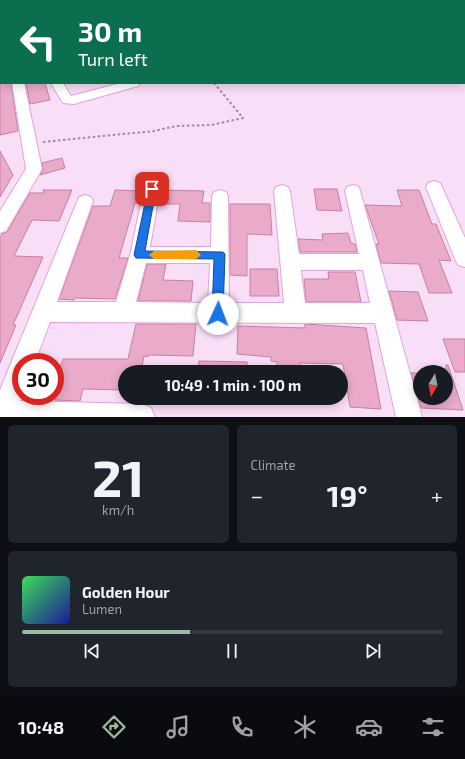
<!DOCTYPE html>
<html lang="en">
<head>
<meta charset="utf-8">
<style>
  :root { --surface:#171b24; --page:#20242c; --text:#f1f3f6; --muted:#9ea1a6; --line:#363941; --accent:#99b9a3 }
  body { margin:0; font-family:"Exo 2",sans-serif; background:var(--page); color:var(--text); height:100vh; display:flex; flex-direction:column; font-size:15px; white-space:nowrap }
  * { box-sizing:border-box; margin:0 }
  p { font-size:13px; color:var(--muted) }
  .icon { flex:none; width:22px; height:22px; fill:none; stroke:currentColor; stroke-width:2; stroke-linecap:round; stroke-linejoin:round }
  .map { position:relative; height:417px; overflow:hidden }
  .side { display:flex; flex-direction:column; gap:8px; padding:8px; background:#0d0f14; flex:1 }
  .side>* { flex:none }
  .hud { position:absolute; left:0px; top:0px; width:465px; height:84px; box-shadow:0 2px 10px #0003; background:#0b6e4f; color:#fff; overflow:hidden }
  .needle { width:26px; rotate:190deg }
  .tools { position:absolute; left:413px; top:365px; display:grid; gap:8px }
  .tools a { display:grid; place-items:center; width:40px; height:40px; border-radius:50%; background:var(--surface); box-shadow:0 2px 10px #0003; font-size:20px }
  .speed { position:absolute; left:12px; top:353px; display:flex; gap:8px; font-size:20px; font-weight:700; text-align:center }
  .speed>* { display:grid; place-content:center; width:52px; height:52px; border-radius:50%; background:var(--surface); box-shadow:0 2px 10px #0003; line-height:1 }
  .speed .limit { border:6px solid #d22; background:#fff; color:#111 }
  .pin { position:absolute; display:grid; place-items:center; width:34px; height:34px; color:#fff; margin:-17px; border-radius:8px; box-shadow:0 2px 6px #0006 }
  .me { position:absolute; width:44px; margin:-22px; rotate:2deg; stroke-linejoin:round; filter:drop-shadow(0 0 3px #0008) }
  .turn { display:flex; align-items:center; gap:14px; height:84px; padding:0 12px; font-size:18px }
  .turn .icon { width:52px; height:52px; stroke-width:2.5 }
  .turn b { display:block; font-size:28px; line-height:34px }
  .big { font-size:30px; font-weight:700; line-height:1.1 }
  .side .card { flex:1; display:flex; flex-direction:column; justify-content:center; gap:6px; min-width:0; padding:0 14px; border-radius:6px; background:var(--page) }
  .side .dial { align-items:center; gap:0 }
  .dial b { font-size:52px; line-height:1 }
  .song { display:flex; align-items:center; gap:12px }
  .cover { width:48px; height:48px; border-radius:6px; background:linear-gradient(135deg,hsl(130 70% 55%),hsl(240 70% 35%)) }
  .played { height:4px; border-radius:2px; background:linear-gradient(90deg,var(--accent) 40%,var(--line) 40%) }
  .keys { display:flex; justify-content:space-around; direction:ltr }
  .heat { display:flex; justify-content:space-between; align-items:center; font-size:22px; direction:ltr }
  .side .tiles { flex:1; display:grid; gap:8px; grid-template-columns:1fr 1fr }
  .card:last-child { grid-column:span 2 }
  .trip { position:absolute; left:118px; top:365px; width:230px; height:40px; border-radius:20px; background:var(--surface); box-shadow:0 2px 10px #0003; font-weight:700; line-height:40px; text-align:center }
  .tabs { display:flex; height:64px; justify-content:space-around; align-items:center; background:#090b0e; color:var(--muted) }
  .tabs .icon { width:28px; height:28px }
  .tabs .current { color:var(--accent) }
  .tabs b { font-size:18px; color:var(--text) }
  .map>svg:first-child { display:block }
  .building { fill:#e9abc9; stroke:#ca7ea4 }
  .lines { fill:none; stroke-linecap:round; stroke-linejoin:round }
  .minor-casing { stroke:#e2a4de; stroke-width:2 }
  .major-casing { stroke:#8b4a4a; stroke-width:2 }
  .path-far1 { stroke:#a1889f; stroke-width:1.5; stroke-dasharray:1.5 1.5; stroke-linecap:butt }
  .path { stroke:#a1889f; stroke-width:2; stroke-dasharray:2.5 2.5; stroke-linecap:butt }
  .minor { fill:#fff; fill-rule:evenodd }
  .major { fill:#daa69e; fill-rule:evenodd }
  .route { fill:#1a73e8; stroke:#114b97 }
  .slow { fill:#f59e0b }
</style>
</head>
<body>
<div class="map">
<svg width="465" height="417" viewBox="0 0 465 417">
  <rect width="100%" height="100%" fill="#f8def6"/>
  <path class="building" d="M0,83H11L18,131L0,135Z
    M26,83H45L50,100L30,104Z
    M0,151L13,175L0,197Z
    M62,158L65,168L40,175L43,170L42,163Z
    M314,189H337L342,211L317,210Z
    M43,190H72L59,221L32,220L14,256L43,257L13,325H16L0,363V238L2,234L7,232L30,193H44Z
    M115,190L142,191L139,203H135L119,258H128L115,299L75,298L74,300L59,299L93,206H110Z
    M161,190L204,191L202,203H210V222L178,221L180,204H159Z
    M397,190H419L432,224H436L451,261L439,260L452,293H429L419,264L381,263L376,244H379L365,205L402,206Z
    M230,204H270L272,235L247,234V276L230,275Z
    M348,233L351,243L355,244L357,252H300L298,239L323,240L322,234Z
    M147,264H166L163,280L193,281L191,301H138Z
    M250,269H277L279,296H250Z
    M328,272H355L361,302H306L304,279H329Z
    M389,291L418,292L428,321L397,320Z
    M136,324H196L193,356L148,355V357L144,356L141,372H125V390L83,389L80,401L55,400V383L63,359H128Z
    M305,324L366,328L381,409L350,407L343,364L300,363L301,372H277V362L271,361V357L237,354L238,326L305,328Z
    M443,339H465V372H455Z
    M199,361L247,362V372H198Z
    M446,365H448L463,410L421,408L411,373H420V398H446Z"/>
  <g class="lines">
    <defs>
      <path id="minor" d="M79,0H87V1H79Z
        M105,0H114L105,1Z
        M171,0H181V1H171Z
        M208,0H217V1H208Z
        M0,9H1V15H0Z
        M0,50H1V56H0Z
        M12,83H24L42,169L6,231L0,233V211L26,169Z
        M51,83H63L71,96L121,83H140L138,86L74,104L63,103Z
        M434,181L440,183L442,187L465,238V267L458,265L455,259L426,187L428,183Z
        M152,183L158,185L160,189L150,247H211L212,196L214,192L220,190L226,192L228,196L229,303H284L274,191L276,187L282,185L288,187L290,191L299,254H359L345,191L347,187L353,185L359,187L422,417H396L375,323L50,322L35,362H21L22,396L20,401L142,404L151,408L155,417H0V390L79,197L85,195L91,197L93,201L57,302H116L130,255L144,189L146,185ZM146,263H210L208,303L136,302ZM301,270H363L370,303H305Z"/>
      <path id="major" d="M162,0H176L162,1Z
        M0,40H1L0,49Z"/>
    </defs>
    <use href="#minor" class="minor-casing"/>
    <use href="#major" class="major-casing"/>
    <path class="path-far1" d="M360,0L362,1"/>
    <path class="path" d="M43,142L154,131L176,126L211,125L243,118L214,83"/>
    <use href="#minor" class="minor"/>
    <use href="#major" class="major"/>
  </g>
  <path class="route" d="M152,186L156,189L145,251L223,252L225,254L223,314L222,317L218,319L214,317L212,314L214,259L136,258L134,255L148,189Z"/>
  <path class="slow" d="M196,250L201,255L196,259H154L149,255L154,251Z"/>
</svg>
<div class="tools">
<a><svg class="needle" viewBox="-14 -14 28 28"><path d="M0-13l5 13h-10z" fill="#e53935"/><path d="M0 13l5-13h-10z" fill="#9ea1a6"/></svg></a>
</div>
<div class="speed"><div class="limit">30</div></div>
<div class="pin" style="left:152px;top:189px;background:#d93025"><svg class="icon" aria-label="arrive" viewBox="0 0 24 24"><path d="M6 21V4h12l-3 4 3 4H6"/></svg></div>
<svg class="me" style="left:218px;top:314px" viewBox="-20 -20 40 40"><circle r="19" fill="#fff"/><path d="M0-13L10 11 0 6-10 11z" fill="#1a73e8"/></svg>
<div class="trip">10:49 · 1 min · 100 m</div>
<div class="hud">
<div class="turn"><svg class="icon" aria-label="left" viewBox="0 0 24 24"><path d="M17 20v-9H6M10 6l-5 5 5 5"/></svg><div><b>30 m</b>Turn left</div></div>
</div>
</div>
<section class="side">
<div class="tiles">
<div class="card dial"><b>21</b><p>km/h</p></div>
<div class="card"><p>Climate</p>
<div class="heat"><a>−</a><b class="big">19°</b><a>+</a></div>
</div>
<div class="card">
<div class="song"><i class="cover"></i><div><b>Golden Hour</b><p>Lumen</p></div></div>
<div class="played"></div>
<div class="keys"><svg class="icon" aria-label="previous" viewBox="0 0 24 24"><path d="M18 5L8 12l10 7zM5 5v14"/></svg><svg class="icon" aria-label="pause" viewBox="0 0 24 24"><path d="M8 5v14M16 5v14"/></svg><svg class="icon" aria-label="next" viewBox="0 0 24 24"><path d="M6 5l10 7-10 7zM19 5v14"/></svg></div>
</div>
</div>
</section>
<nav class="tabs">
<b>10:48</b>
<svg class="icon current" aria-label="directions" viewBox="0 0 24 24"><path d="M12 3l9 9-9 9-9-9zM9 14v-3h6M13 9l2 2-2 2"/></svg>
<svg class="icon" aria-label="music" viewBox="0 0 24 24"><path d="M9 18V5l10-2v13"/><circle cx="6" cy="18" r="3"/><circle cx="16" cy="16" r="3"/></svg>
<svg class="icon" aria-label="phone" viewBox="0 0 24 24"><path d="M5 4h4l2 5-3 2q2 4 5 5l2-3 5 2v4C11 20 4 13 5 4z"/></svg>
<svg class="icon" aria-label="climate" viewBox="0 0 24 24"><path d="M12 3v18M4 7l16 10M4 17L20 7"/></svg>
<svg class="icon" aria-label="car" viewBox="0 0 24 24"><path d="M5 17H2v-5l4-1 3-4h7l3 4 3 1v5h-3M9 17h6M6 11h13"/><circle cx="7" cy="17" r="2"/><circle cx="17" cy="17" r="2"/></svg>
<svg class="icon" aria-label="filters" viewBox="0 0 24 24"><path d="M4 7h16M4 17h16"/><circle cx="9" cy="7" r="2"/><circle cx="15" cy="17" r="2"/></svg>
</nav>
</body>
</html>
